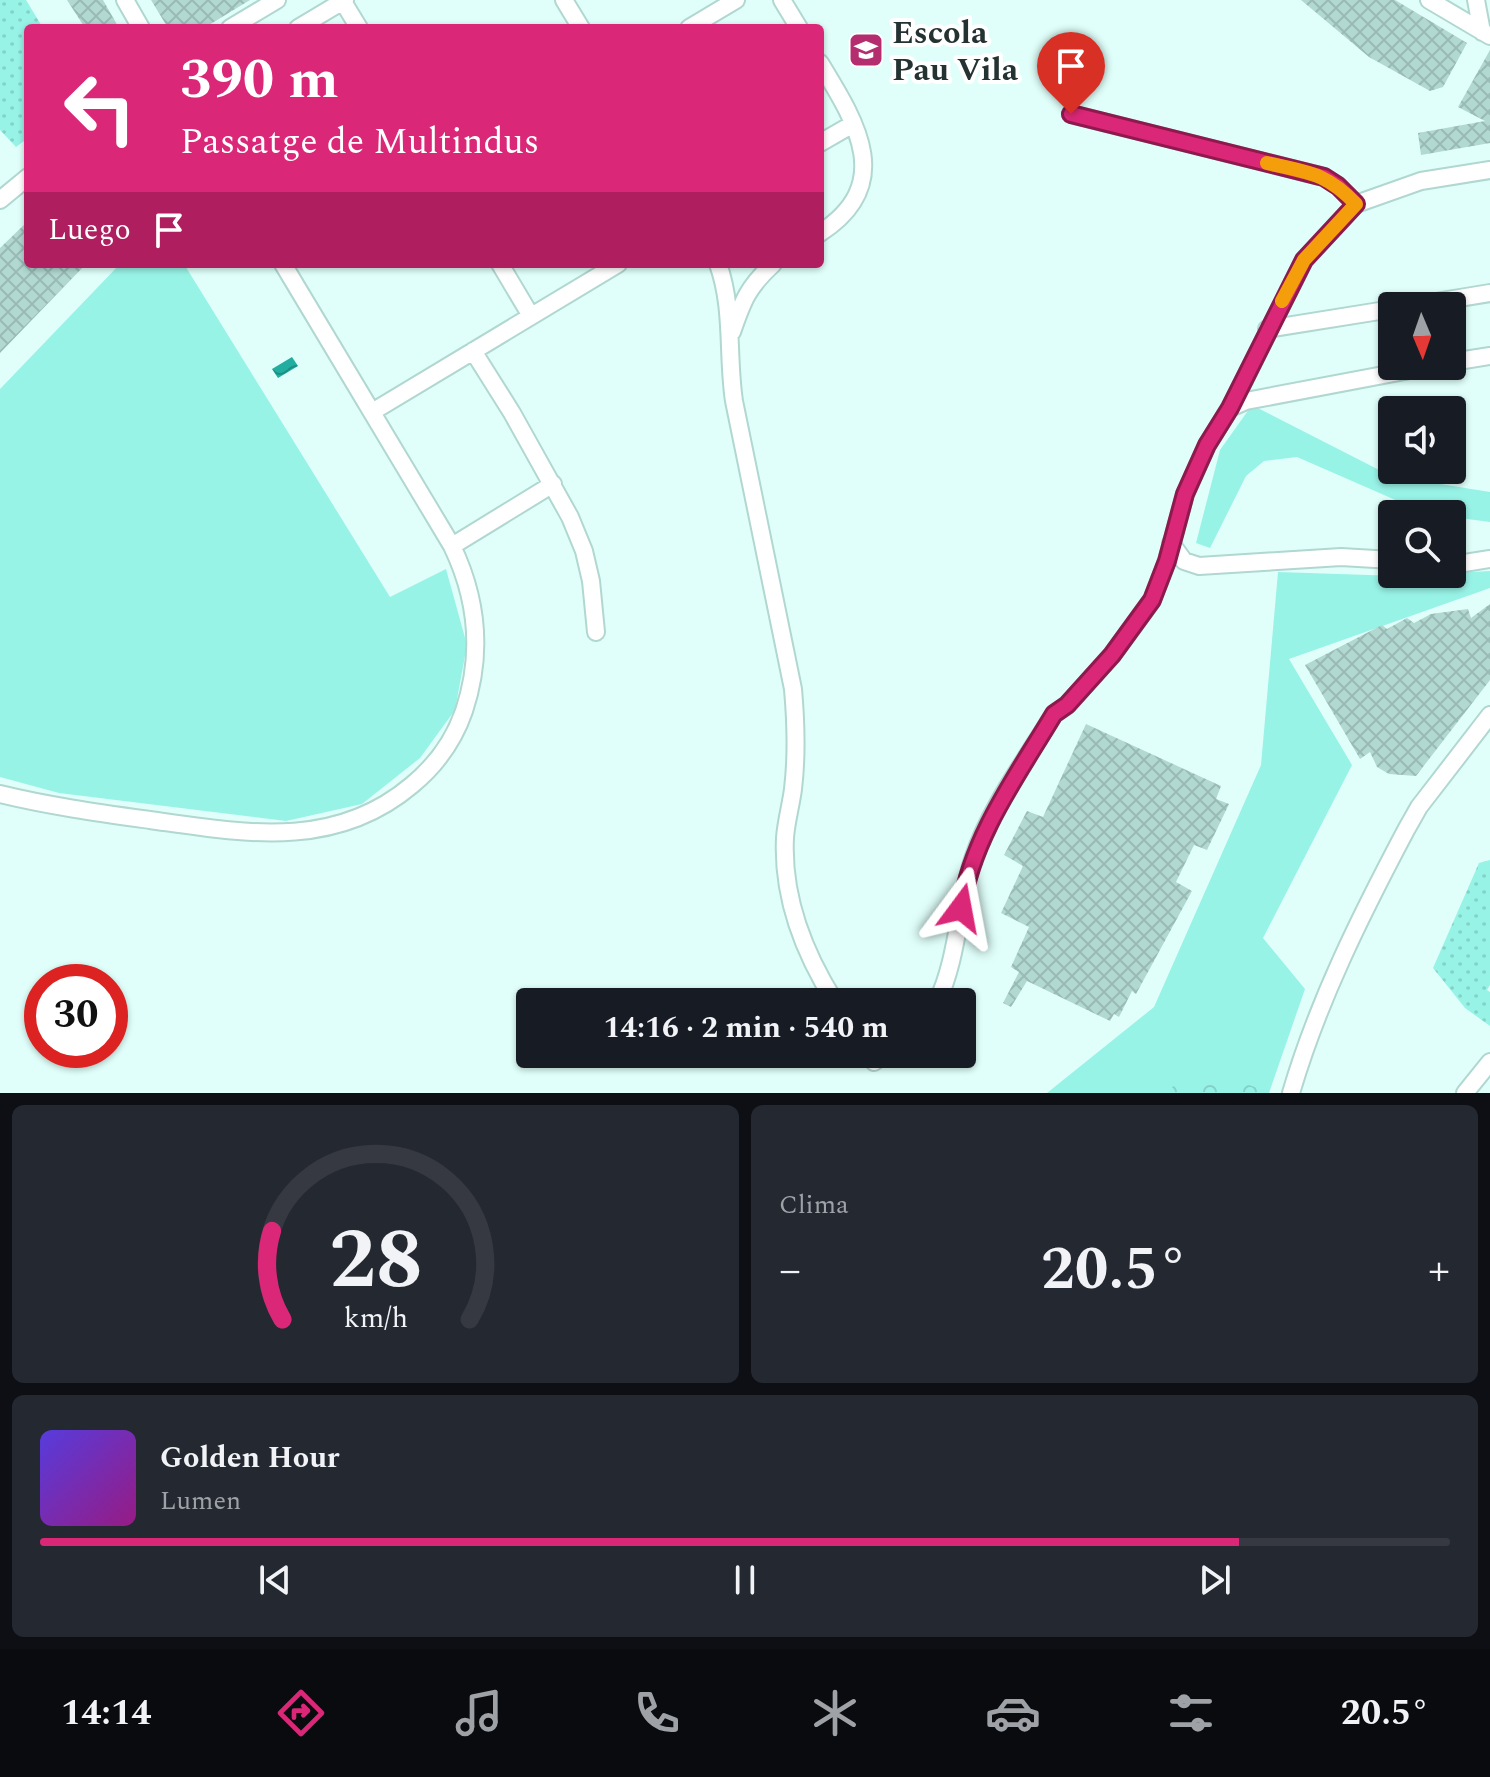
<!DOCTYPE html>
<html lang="es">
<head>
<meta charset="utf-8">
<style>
  :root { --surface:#171b24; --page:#242831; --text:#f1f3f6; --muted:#9ea1a6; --line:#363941; --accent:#db2777 }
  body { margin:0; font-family:Spectral,serif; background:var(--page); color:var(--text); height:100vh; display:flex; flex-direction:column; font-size:30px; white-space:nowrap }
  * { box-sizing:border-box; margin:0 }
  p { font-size:26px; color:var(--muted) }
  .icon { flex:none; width:44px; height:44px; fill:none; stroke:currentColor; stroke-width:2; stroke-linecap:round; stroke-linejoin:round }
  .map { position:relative; height:1093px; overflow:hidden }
  .panel { display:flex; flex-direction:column; gap:12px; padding:12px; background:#0d0f14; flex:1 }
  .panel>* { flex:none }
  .hud { position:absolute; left:24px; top:24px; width:800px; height:244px; border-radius:8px; box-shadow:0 2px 6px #0004; background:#db2777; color:#fff; overflow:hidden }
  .needle { width:52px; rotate:178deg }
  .buttons { position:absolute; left:1378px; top:292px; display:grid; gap:16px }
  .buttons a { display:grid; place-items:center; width:88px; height:88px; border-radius:8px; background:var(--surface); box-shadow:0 2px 6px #0004; font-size:40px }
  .speed { position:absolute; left:24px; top:964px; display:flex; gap:16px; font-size:40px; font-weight:700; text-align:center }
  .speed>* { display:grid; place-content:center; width:104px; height:104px; border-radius:50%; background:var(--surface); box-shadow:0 2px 6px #0004; line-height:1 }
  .speed .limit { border:12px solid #d22; background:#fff; color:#111 }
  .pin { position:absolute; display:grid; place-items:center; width:68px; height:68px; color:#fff; margin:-82px -34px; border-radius:50% 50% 50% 0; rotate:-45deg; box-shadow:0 0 8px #0007 }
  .pin .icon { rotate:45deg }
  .me { position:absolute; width:88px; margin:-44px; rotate:13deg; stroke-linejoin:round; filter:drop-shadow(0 0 6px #0008) }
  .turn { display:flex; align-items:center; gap:28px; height:168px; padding:0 24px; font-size:36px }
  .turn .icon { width:104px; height:104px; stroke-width:2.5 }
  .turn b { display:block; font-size:56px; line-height:68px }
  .then { display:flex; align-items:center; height:76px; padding:0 24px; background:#0003; gap:16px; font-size:30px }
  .big { font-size:60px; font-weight:700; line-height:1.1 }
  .panel .card { flex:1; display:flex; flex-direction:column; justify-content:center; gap:12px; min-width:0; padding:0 28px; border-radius:12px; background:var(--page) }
  .panel .dial { align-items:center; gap:0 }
  .dial svg { height:208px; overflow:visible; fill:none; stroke:var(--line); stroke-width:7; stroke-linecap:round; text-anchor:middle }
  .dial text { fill:var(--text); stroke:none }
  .song { display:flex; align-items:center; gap:24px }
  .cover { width:96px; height:96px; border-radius:12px; background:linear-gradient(135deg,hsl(250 70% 55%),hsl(310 70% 35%)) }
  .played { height:8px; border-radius:4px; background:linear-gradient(90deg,var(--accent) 85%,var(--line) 85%) }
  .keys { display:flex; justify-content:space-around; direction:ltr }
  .heat { display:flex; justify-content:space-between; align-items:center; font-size:44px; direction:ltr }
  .panel .tiles { flex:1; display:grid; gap:12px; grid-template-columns:1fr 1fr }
  .card:last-child { grid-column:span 2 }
  .trip { position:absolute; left:516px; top:988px; width:460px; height:80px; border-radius:8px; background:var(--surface); box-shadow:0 2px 6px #0004; font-weight:700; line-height:80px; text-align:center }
  .dock { display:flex; height:128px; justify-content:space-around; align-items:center; background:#090b0e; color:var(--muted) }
  .dock .icon { width:56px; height:56px }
  .dock .on { color:var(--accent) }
  .dock b { font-size:36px; color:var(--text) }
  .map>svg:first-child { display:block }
  .grass { fill:#98f3e7 }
  .forest { fill:url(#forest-crowns) }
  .park { fill:url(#park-dots) }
  .water { fill:url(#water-waves) }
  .building { fill:url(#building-cross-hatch) }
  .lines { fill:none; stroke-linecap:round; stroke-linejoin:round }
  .minor-casing { stroke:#b1d7d1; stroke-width:20 }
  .minor { stroke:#fff; stroke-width:16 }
  .route-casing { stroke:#8e194d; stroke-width:20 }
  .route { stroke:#db2777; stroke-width:14 }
  .slow { stroke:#f59e0b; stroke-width:14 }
  .labels { text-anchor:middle; stroke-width:8; stroke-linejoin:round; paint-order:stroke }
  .poi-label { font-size:32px; font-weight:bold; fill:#243331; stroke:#fff; text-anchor:start }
</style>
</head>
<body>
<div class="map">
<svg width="1490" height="1093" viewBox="0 0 1490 1093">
  <defs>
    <pattern id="forest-crowns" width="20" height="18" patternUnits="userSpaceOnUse" patternTransform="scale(2)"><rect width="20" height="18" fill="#98f3e7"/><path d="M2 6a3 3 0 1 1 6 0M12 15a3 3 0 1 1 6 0" fill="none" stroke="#83d1c7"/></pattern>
    <pattern id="park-dots" width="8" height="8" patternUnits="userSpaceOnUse" patternTransform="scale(2)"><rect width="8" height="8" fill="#98f3e7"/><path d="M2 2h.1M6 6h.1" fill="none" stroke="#83d1c7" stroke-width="1.8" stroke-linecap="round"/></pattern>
    <pattern id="water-waves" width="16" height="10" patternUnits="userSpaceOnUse" patternTransform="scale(2)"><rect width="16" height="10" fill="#21aea0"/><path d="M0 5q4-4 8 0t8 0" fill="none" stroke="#1d8e83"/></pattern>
    <pattern id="building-cross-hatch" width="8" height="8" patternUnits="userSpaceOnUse" patternTransform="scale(2)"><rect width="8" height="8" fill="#b2d8d2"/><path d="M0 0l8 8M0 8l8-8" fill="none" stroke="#99bab5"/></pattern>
  </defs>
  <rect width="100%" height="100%" fill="#e0fffa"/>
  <path class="grass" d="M120,264H184L390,597L446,569L467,645L455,710L420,758L362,804L286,821L59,793L0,777V389Z
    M1252,405L1391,476L1490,492V522L1452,517V514L1423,512L1297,457L1264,461L1246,476L1210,548L1196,543L1220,450Z
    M1490,571V588L1289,659L1352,765L1263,938L1305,989L1269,1093H1047L1154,1007L1261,765L1278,572L1399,576Z"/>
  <path class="forest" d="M1181,1079L1237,1081L1270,1092L1166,1093Z"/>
  <path class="park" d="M0,0H26L43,28H28V138L16,147L0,130Z
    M1490,860V985L1487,990L1490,992V1026L1465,1008L1433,968L1479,863Z"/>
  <path class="water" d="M292,357L298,366L278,378L272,369Z"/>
  <path class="building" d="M67,0H103L119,28H85Z
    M151,0H250L204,28H168Z
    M1301,0H1395L1467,43L1443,87L1430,91L1369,57Z
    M1490,50V143L1421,155L1418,133L1485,121L1458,107Z
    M28,221V264H86L0,353V248Z
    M1490,604V680L1416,776L1389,774L1377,767L1370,752L1360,759L1305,665L1382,625L1387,629L1407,618L1414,623L1431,614L1468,609L1471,618Z
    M1086,724L1221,786L1216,799L1229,804L1207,850L1194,845L1176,882L1192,891L1136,994L1132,991L1119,1017L1114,1014L1110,1021L1027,981L1011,1007L1003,1003L1019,972L1011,967L1029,927L1001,913L1023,866L1004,855L1027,811L1043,817Z"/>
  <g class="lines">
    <defs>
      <path id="minor" d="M125,0L141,28
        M342,0L359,28
        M564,0L581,28
        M782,0L799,28
        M1429,0L1490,36
        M1476,0L1482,32
        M230,28L277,0
        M298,28L345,0
        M689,28L736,0
        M820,63C856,122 896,184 820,233
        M1071,114L1324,177L1338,186L1356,204
        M820,143L853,124
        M0,200L28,177
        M500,264L531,316
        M718,264C734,308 727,355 734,401L793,689C796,723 797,756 793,789C791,805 786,822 785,838C782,898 804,953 835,1002
        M1411,306L1490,293
        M1267,329L1392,309
        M732,332C743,300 748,287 773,264
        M473,351L512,413L570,517L584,551L591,581L596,632
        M1452,362L1490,356
        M1230,408L1246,401L1431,366
        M372,412L618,264
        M1171,543L1184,561L1199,566L1341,557L1392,560
        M452,546L553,484
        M1452,565L1490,559
        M0,794C49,806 100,813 150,820C243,833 334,851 412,785C435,766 454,740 464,711C483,654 478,600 452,546L283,264
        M937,1002C958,958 958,906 973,859C990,807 1026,760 1054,714L1067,705L1112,655L1152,600L1167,561L1185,494L1207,445L1230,408L1304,260L1356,204L1421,181L1490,170
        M868,1054L874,1062L885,1054
        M1291,1093C1318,1001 1361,915 1406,830L1419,807L1490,715
        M1465,1093L1490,1062"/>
    </defs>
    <use href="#minor" class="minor-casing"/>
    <use href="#minor" class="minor"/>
  </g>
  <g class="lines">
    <defs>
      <path id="route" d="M961,908C973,835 1017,776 1054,714L1067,705L1112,655L1152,600L1167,561L1185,494L1207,445L1230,408L1304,260L1356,204L1338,186L1324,177L1071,114"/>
    </defs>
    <use href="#route" class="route-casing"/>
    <use href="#route" class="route"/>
    <path class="slow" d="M1267,163C1309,173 1325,172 1356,204L1304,260L1282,301"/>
  </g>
  <defs>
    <symbol id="school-square" viewBox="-11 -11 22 22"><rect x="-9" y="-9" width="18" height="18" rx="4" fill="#b42d6f" stroke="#fff"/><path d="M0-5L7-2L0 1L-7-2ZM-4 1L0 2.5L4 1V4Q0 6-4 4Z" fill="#fff"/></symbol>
  </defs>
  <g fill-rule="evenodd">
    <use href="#school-square" x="846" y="30" width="40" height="40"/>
  </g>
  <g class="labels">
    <g class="poi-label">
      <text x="892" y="43">Escola<tspan x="892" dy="37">Pau Vila</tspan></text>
    </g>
  </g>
</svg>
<div class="buttons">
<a><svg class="needle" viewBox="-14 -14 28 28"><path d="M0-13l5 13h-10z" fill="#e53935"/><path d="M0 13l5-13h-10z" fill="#9ea1a6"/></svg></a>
<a><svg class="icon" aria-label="sound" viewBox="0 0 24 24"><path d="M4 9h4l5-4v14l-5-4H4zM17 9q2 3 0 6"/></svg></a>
<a><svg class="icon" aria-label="search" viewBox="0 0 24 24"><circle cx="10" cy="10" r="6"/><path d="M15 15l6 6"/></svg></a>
</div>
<div class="speed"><div class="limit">30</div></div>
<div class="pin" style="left:1071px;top:114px;background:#d93025"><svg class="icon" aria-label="arrive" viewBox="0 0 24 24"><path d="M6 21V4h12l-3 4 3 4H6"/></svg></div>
<svg class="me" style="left:961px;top:908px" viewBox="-20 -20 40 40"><path d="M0-17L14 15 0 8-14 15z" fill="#db2777" stroke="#fff" stroke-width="4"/></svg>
<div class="trip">14:16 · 2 min · 540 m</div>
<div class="hud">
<div class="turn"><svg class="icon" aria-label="left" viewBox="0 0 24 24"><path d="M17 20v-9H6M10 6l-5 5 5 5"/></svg><div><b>390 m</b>Passatge de Multindus</div></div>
<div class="then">Luego<svg class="icon" aria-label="arrive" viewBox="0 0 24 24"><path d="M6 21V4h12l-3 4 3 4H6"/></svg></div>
</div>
</div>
<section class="panel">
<div class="tiles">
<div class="card dial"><svg viewBox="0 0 100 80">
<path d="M14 69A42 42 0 1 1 86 69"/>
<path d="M14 69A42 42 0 0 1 10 35" stroke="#db2777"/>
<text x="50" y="56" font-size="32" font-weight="700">28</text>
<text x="50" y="72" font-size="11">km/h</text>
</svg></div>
<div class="card"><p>Clima</p>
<div class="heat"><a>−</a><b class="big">20.5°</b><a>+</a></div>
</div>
<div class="card">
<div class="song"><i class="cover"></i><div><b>Golden Hour</b><p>Lumen</p></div></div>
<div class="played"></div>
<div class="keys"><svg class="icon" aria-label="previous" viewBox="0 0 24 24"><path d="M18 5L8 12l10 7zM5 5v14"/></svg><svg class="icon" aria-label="pause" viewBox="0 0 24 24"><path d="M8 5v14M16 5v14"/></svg><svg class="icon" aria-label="next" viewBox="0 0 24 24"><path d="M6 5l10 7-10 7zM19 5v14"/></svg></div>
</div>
</div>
</section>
<nav class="dock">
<b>14:14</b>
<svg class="icon on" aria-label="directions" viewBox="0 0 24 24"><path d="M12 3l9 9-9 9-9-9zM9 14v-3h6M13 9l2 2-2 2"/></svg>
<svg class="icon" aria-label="music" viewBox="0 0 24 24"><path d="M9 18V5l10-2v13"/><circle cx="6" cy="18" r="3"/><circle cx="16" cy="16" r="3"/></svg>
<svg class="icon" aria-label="phone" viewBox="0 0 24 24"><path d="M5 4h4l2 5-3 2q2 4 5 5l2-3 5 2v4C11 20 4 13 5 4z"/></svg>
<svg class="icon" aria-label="climate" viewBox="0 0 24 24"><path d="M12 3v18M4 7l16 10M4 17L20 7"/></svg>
<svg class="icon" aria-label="car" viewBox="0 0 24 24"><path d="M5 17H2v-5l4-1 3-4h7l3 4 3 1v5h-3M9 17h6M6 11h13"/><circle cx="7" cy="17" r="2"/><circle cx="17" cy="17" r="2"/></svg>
<svg class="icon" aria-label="filters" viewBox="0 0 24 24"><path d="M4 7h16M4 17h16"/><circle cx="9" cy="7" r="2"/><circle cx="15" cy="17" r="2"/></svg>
<b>20.5°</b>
</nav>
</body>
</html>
